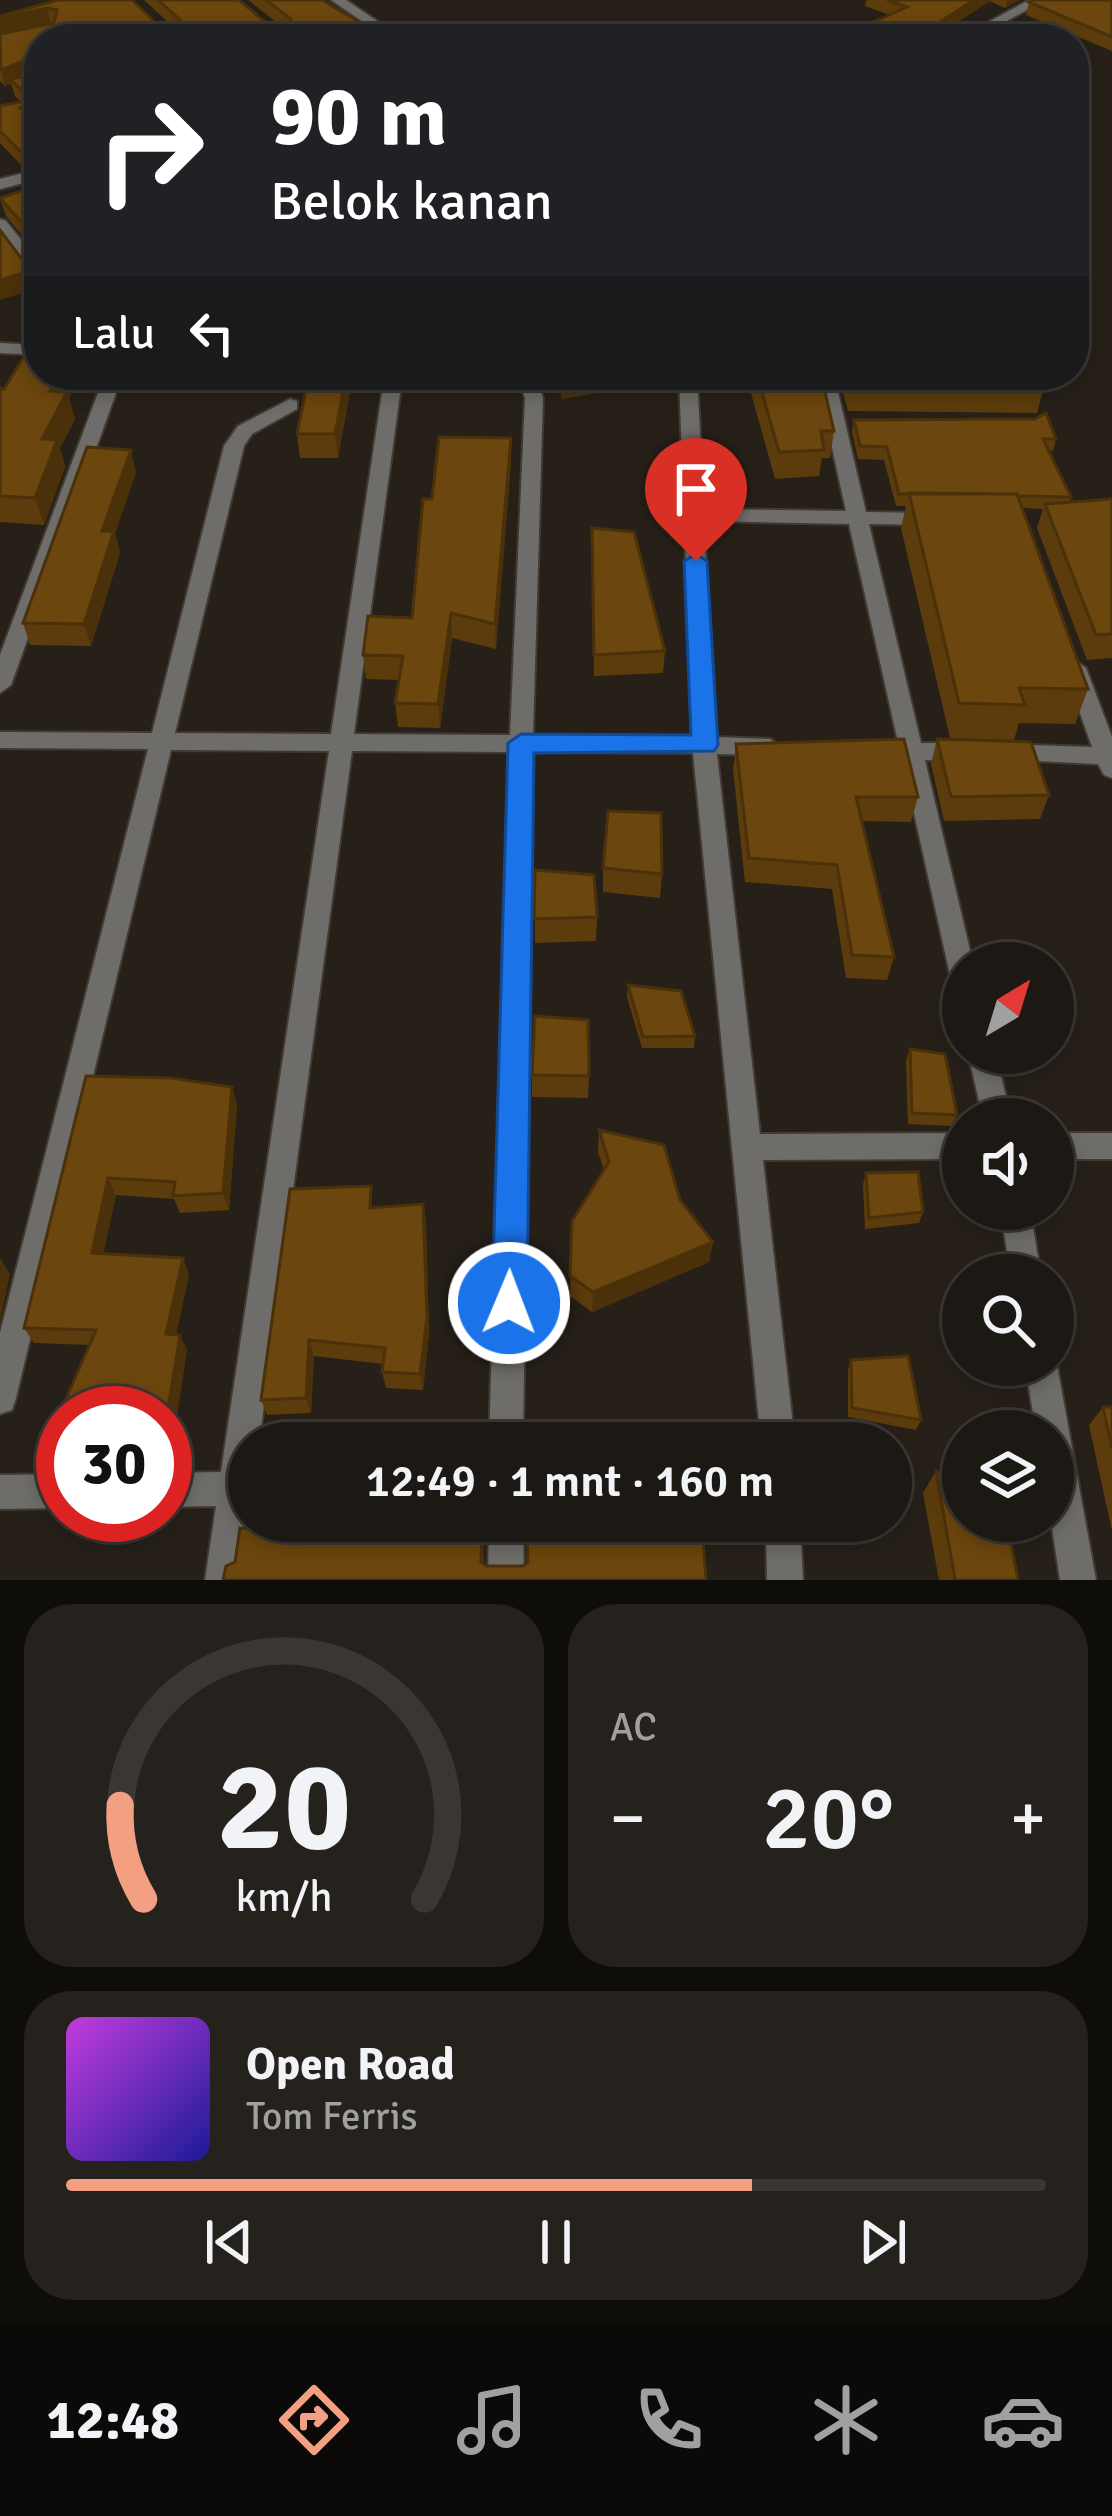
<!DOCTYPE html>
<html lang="id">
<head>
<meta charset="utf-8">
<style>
  :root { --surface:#1c1813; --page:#25211c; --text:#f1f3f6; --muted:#a0a0a0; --line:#3a3733; --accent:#f2a081 }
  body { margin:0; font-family:Signika,sans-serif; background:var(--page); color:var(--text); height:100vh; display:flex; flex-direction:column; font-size:45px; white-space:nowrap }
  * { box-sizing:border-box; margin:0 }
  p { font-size:39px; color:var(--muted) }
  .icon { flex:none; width:66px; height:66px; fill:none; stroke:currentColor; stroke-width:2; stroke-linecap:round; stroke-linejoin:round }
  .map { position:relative; height:1580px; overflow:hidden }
  .panel { display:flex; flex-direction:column; gap:24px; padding:24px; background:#0f0d0a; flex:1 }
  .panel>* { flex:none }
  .guide { position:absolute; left:24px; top:24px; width:1065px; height:366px; border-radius:48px; box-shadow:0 6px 18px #0003,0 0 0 3px var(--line); background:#202124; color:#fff; overflow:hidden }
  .needle { width:78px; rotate:38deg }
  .buttons { position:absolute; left:942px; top:942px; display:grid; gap:24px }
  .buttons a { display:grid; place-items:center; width:132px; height:132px; border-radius:50%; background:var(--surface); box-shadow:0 6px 18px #0003,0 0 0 3px var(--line); font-size:60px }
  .speed { position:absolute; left:36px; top:1386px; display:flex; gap:24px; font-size:60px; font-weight:700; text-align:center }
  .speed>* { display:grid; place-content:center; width:156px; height:156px; border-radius:50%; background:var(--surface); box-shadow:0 6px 18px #0003,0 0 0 3px var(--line); line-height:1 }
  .speed .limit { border:18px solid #d22; background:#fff; color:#111 }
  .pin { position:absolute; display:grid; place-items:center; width:102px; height:102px; color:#fff; margin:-123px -51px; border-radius:50% 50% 50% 0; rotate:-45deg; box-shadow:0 0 12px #0007 }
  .pin .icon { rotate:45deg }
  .me { position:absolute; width:132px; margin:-66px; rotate:1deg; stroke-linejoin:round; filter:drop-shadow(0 0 9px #0008) }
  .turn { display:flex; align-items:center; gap:42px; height:252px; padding:0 48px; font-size:54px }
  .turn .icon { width:156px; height:156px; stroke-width:2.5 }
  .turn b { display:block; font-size:84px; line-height:102px }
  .then { display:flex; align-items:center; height:114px; padding:0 48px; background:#0003; gap:24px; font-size:45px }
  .big { font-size:90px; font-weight:600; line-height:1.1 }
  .panel .card { flex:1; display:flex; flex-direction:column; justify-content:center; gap:18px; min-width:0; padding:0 42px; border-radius:48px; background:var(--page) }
  .panel .dial { align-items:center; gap:0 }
  .dial svg { height:312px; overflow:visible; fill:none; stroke:var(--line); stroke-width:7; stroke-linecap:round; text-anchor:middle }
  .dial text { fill:var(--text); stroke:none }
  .song { display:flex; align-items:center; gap:36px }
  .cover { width:144px; height:144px; border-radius:18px; background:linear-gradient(135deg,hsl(290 70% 55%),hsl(240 70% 35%)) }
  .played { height:12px; border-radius:6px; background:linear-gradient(90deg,var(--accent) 70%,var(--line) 70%) }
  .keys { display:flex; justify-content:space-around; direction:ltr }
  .heat { display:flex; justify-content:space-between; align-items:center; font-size:66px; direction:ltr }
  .panel .tiles { flex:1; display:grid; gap:24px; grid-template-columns:1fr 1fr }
  .card:last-child { grid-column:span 2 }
  .trip { position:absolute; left:228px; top:1422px; width:684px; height:120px; border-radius:60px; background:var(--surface); box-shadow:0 6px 18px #0003,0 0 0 3px var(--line); font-weight:600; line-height:120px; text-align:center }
  .tab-bar { display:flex; height:192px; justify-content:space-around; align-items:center; background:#0b0a08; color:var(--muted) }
  .tab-bar .icon { width:84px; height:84px }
  .tab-bar .active { color:var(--accent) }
  .tab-bar b { font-size:54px; color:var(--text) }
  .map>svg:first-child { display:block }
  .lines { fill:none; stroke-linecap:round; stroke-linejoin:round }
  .street-casing { stroke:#403a33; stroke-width:4 }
  .street { fill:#6e6d69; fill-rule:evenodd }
  .wall { fill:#5c3c0c }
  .shaded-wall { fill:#4b310a }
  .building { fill:#6b460e; stroke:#4b310a; stroke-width:3 }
  .route { fill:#1a73e8; stroke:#114b97; stroke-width:3 }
</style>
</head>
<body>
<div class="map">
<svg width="1112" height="1580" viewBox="0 0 1112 1580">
  <rect width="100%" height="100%" fill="#262019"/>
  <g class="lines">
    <defs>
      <path id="street" d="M331,0H346L404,39H388Z
        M1029,0H1045L974,39H957Z
        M39,169V179L0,189V179Z
        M0,219L6,221L39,262V278L33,277L0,234Z
        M0,343L39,345V355L0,353Z
        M100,375H118L120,382L11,685L0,693V655L102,382Z
        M518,375H536L543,398L533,735L692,736L679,375H697L704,509L846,511L816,375H834L866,512L931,513L941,519L931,525L869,524L921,743H962L974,752L962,761L925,760L973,963H963V986L954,983L950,975L902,759L877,758L865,750L877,742H898L849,524L704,521L715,737L770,739L782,747L770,755L717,754L760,1134L963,1133V1159L763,1160L795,1443H761L693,753L533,752L523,1443H489L509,752L352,751L259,1443H249V1518L241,1580H205L216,1506L165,1507V1473L221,1472L329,751L171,750L16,1398L12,1410L0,1414V1333L148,749L0,748V732L152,733L224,446L238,426L290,399L297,401V409L252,434L244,446L175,733L331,734L383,386L392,381L401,386L354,734L510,735L525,398Z
        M1075,660L1086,668L1112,737V778L1104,775L1098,764L995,759L991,753L1003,744L1092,747L1064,668Z
        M968,1053H996L1011,1119H983Z
        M1053,1133H1112V1159H1053Z
        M1000,1209H1030L1041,1275H1011Z
        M1053,1355L1057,1365L1096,1580H1060L1051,1521L1053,1431H1036L1025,1365H1053Z
        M63,1474V1508L0,1509V1475Z
        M489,1521H523L524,1580H488Z
        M766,1521H800L803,1580H767Z"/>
    </defs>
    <use href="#street" class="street-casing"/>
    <use href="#street" class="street"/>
  </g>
  <path class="wall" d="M56,0L159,26H172L144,0H238L270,26H281L248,0H322L388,39H39V183L35,165L24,168L0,143V106L20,101L15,96L11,84L5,86L0,81V16Z
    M866,0H1020L1005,8L990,1L931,39H855L856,30L890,15L865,6Z
    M1112,0V51L1026,15L1029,2Z
    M39,185V288L24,262L37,263V253L6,216L0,198Z
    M39,375H81L69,398L75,419L60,448L65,467L44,525L0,522V388L4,389Z
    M353,375L338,458H300L297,434Z
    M558,375H601V392L562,399Z
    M746,375H821L834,431L830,458H822L819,476L775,479Z
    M838,375H1039L1044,386L1037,413L848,411Z
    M854,420L1056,439L1053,451H1049L1071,497L1070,502L1112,499V658L1087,660L1037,528L1043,509L1022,508L1088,689L1075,724L1019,723L1014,740L950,738L901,528L906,506H896L884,460L858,459L852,432Z
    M511,438V462L496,649L452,638L440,728L398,727L395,703L399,680L366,679L363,655L412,618L432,499Z
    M136,472L115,533L120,553L91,646L30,645L23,623Z
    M592,528L665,651L663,673L594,676Z
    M937,739L1049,795L1040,819L944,821L931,764Z
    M736,744L918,797L911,822L862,821L894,957L887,980L846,978L832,889L745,882L733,769Z
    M603,868L662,874L660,898L603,892Z
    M535,870L597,917L596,941L535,943Z
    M628,985L695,1036L694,1048H642L627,997Z
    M910,1049L957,1115L952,1126L908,1124L906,1060Z
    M532,1075L589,1076L588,1098L532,1097Z
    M86,1076L237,1104L229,1210L180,1213L174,1199L116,1195L103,1254L189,1274L176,1335L187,1350L172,1446H165V1413H63V1444H61L52,1431L90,1345L34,1343L24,1328Z
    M599,1130L680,1200L713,1242L709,1262L592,1312L570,1296L572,1221L604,1170L598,1152Z
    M866,1173L923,1212L919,1223L865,1229L863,1184Z
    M375,1204L374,1208L423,1204L426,1221L429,1334L423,1390L386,1388L382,1372L383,1364L314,1356L311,1413L267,1415L261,1400Z
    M851,1360L921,1420L916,1430L848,1417V1370Z
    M1103,1407H1112V1531L1089,1425Z
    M936,1471L1018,1580H939L923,1493Z"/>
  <path class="shaded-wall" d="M974,0H991L931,39H913Z
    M1007,0H1020L1005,8Z
    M47,8L51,24L0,35V18Z
    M33,57L38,74L10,79L11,84L5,86L1,70Z
    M29,100L33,117L20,108Z
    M33,147L38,165L24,168L20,151Z
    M39,268V288L0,300V280Z
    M59,375H81L69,398L75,419L60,448L65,467L44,525L35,498L42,439L50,391Z
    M346,375H353L338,458L335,434Z
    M585,375H601V392L562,399V379Z
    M511,438V462L496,649L495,624Z
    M131,450L136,472L115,533L120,553L91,646L84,624L102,531Z
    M451,613L452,638L440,728L438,704Z
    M232,1087L237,1104L229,1210L223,1193Z
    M108,1178L116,1195L100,1269L92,1253Z
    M423,1204L426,1221L429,1334L423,1390L420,1374Z
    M713,1242L709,1262L592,1312L593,1292Z
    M0,1258L10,1274L0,1321Z
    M183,1258L189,1274L173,1349L166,1334Z
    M180,1335L187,1350L172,1446L165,1434V1427Z
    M309,1340L314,1356L311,1413L306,1398Z
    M483,1521L484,1534V1580L481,1562Z"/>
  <path class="building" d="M58,0H132L159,26H180V20L158,0H239L270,26H291V19L266,0H322L388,39H39V61L33,57L1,70L0,34L54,23L57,10L47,8L0,18V16Z
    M887,0H974L913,39H879L856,30L907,7Z
    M1034,0H1112V37L1029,2Z
    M39,63V152L33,147L20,151L0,131V106L29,100L20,108L38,117V100L30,99L10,79L36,74Z
    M39,185V268L0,280V230L24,262L37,263L38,241L0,198Z
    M31,345L39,346V375H59L50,391L67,392L42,439L57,440L35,498L0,496V388L4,389Z
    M309,375H346L335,434H297Z
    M561,375H585L562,379Z
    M757,375H821L834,431H821L824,450L779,452Z
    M849,375H1039L1044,386L852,385Z
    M1046,413L1056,439H1043L1071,497L1017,496V494H899L887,447L860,446L854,420L1035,419Z
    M439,437L511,438L495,624L451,613L438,704L395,703L403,656L363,655L368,616L412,618L423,499H432Z
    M87,447L131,450L102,531H114L84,624L23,623Z
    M909,493L1017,494L1088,689L1019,688L1025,705L959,703Z
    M1112,499V634L1096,635L1045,504Z
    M592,528L634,532L665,651L594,655Z
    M904,739L918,797H856L894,957L852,955L837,865L749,858L736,744Z
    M937,739L1031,742L1049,795L951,797Z
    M608,811L661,813L662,874L603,868Z
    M535,870L594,875L597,917L534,919Z
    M628,985L681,991L695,1036L643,1037Z
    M535,1016L588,1020L589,1076L532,1075Z
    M910,1049L945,1054L957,1115L912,1113Z
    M86,1076L171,1078L232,1087L223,1193L173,1196L175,1182L108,1178L92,1253L183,1258L166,1334L180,1335L165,1427V1413H63V1431H52L96,1330L24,1328Z
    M599,1130L664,1145L680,1200L713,1242L593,1292L570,1276L572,1221L609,1162Z
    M918,1172L923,1212L869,1218L866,1173Z
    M371,1186L370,1208L423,1204L427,1317L420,1374L382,1372L385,1348L309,1340L306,1398L261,1400L290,1189Z
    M908,1356L921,1420L852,1408L851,1360Z
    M1103,1407H1112V1449Z
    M936,1471L963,1474V1521H1007L1018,1580H951L955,1579Z
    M320,1521H482L481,1562L486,1566H523L528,1562L527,1521H636V1526H702L706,1580H223L226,1566L235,1562L240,1528L318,1532Z"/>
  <path class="route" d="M696,554L707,561L718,745L714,751L534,753L527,1303L522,1315L509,1321L497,1315L492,1303L508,743L521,734L691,735L684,561Z"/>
</svg>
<div class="buttons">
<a><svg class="needle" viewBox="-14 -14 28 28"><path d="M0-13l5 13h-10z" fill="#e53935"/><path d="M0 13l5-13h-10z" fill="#a0a0a0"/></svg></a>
<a><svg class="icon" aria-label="sound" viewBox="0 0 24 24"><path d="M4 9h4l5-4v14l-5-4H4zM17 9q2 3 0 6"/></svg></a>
<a><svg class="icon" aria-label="search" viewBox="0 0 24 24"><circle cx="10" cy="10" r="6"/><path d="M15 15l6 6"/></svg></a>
<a><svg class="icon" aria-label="layers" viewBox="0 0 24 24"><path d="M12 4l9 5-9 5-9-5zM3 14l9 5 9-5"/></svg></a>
</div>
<div class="speed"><div class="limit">30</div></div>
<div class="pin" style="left:696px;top:561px;background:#d93025"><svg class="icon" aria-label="arrive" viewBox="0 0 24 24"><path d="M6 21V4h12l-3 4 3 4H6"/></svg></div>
<svg class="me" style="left:509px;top:1303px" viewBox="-20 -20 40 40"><circle r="17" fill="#1a73e8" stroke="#fff" stroke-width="3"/><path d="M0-11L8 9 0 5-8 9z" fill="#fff"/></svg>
<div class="trip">12:49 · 1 mnt · 160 m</div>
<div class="guide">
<div class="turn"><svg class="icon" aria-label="right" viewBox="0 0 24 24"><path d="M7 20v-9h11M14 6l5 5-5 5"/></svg><div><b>90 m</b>Belok kanan</div></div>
<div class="then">Lalu<svg class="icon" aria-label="left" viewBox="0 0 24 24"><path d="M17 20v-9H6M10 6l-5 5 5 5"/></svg></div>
</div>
</div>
<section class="panel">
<div class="tiles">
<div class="card dial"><svg viewBox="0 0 100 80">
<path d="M14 69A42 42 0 1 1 86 69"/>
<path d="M14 69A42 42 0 0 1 8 45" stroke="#f2a081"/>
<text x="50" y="56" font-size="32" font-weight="700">20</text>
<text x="50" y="72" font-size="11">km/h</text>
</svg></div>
<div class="card"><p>AC</p>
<div class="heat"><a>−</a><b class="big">20°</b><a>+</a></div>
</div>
<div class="card">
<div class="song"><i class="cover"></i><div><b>Open Road</b><p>Tom Ferris</p></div></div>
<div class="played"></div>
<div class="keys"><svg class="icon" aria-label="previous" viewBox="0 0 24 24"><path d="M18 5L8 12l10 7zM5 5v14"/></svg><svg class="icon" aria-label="pause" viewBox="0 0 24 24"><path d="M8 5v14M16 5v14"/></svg><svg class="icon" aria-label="next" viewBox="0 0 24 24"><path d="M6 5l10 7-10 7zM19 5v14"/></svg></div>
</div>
</div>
</section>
<nav class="tab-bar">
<b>12:48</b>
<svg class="icon active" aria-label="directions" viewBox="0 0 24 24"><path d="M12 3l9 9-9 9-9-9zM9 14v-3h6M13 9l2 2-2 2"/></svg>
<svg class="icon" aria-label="music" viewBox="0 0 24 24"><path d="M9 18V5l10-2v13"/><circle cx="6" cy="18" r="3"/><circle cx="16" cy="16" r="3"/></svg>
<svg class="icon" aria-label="phone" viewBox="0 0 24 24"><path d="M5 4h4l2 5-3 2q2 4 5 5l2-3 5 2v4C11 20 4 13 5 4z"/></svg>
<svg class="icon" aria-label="climate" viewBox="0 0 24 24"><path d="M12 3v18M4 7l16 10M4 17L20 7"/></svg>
<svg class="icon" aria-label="car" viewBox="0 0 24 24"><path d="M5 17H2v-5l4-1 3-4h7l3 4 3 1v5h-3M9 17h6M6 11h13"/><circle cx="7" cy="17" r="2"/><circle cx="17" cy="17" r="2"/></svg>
</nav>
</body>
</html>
